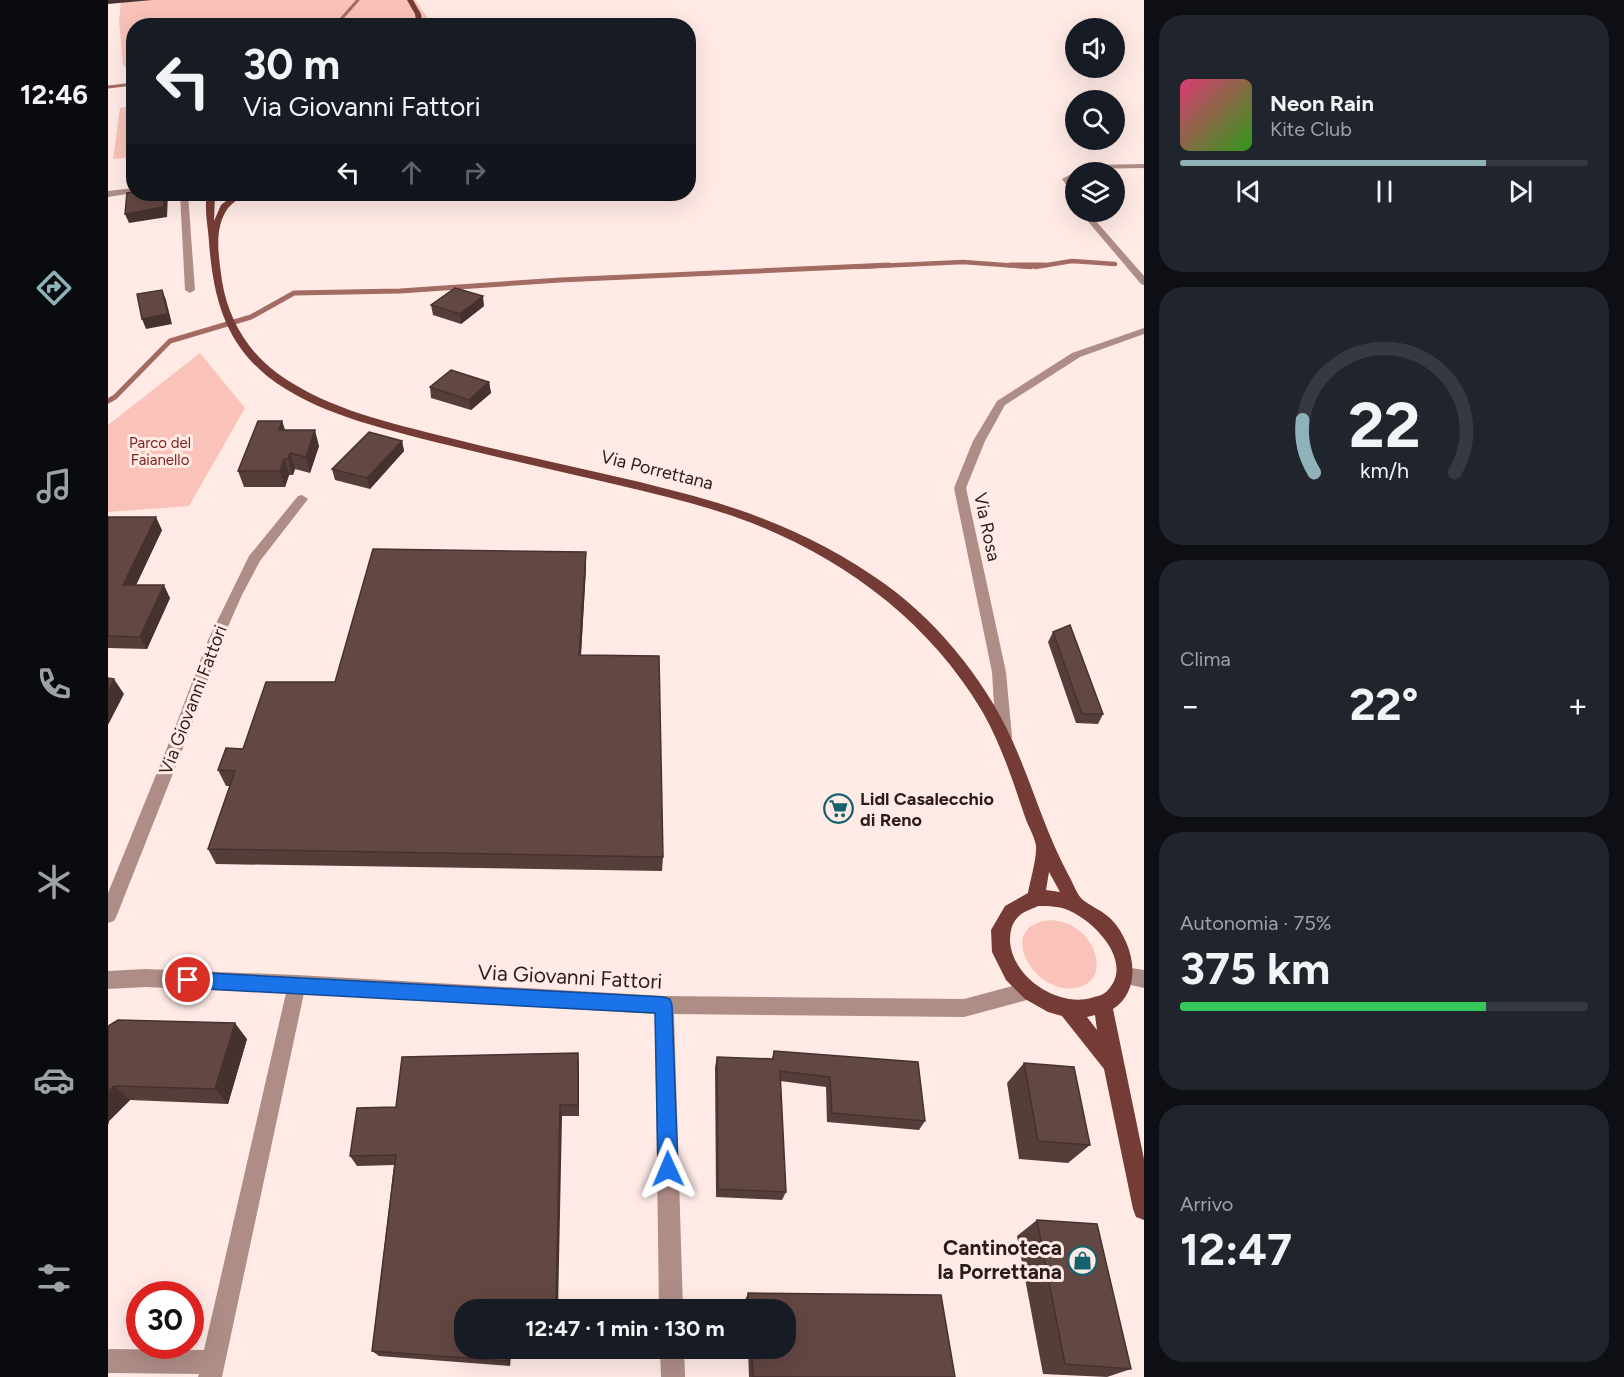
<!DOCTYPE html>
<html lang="it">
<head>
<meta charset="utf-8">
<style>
  :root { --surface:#171b24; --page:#20242c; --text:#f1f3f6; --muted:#9ea1a6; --line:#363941; --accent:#8eb2b8 }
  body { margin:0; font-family:Figtree,sans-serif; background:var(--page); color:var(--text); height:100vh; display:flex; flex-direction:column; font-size:22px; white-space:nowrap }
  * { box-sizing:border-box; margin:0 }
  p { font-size:20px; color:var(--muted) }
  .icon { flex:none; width:33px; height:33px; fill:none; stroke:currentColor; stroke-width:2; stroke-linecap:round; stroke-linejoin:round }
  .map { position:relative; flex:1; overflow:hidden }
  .drawer { display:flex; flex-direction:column; gap:15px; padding:15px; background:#0d0f14; width:480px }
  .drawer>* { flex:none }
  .hud { position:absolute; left:18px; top:18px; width:570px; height:183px; border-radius:24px; box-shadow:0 6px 24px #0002; background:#171b24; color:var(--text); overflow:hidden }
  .buttons { position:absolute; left:957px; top:18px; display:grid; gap:12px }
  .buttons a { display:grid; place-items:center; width:60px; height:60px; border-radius:50%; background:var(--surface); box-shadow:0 6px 24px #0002; font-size:30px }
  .speed { position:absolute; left:18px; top:1281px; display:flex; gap:12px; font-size:30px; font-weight:700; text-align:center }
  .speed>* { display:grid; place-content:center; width:78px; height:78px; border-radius:50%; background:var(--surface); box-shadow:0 6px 24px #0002; line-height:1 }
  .speed .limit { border:9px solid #d22; background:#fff; color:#111 }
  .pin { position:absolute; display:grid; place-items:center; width:51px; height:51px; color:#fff; margin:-26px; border:3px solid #fff; border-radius:50%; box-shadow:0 2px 6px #0007 }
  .me { position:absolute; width:66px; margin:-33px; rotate:359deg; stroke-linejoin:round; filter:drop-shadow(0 0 4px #0008) }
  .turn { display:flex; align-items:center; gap:21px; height:126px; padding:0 18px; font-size:27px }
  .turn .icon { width:78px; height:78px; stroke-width:2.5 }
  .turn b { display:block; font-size:42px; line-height:51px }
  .lanes { display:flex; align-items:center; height:57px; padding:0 18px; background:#0003; justify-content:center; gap:30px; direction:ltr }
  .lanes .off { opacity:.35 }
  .big { font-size:45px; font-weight:700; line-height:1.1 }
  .drawer .tile { flex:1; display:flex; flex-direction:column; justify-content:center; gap:9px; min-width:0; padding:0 21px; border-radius:24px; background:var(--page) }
  .drawer .dial { align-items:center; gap:0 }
  .dial svg { height:156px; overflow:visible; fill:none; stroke:var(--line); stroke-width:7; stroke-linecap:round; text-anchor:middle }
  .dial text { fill:var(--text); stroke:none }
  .song { display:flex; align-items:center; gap:18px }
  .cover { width:72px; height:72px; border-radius:9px; background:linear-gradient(135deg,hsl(340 70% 55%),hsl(110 70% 35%)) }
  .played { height:6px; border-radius:3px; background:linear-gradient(90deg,var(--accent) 75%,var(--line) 75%) }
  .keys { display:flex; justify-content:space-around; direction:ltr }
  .heat { display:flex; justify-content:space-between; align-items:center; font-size:33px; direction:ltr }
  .charge { height:9px; border-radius:4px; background:linear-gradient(90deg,#34c759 75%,var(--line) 0) }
  .trip { position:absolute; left:346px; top:1299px; width:342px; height:60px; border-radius:24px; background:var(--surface); box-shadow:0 6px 24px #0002; font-weight:700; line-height:60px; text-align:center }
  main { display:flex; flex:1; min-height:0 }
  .menu { display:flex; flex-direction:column; width:108px; justify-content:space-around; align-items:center; background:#090b0e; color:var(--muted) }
  .menu .icon { width:42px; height:42px }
  .menu .on { color:var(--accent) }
  .menu b { font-size:27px; color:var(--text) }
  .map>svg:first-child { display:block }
  .green { fill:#f9c3ba }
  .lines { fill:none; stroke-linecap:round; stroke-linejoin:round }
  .stream-far2 { stroke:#a46b63; stroke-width:3 }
  .stream-far1 { stroke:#a46b63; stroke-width:4.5 }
  .stream { stroke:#a46b63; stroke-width:5 }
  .minor { fill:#af8d87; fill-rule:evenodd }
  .primary { fill:#743c34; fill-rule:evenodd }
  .wall { fill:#553d3a }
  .shaded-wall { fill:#45322f }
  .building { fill:#634743; stroke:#45322f; stroke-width:1.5 }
  .route { fill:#1a73e8; stroke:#114b97; stroke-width:1.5 }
  .labels { text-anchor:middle; stroke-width:6; stroke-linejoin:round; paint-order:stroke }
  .far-park-label { font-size:15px; fill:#7d241b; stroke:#ffeae6 }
  .street-label { font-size:18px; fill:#291d1b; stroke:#ffeae6 }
  .poi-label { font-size:18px; font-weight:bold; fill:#291d1b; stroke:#ffeae6; text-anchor:start }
  .near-street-label { font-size:21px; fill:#291d1b; stroke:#ffeae6 }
  .near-poi-label { font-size:21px; font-weight:bold; fill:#291d1b; stroke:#ffeae6; text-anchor:end }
</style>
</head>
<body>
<main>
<nav class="menu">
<b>12:46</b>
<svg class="icon on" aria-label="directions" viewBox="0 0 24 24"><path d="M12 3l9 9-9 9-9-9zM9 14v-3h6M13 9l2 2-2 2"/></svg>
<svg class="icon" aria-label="music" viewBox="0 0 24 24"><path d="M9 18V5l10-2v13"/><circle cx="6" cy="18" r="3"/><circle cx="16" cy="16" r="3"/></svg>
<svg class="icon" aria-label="phone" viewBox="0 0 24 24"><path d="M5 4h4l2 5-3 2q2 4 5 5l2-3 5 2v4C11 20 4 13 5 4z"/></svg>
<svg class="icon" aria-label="climate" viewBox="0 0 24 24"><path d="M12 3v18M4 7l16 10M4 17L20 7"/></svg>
<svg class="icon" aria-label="car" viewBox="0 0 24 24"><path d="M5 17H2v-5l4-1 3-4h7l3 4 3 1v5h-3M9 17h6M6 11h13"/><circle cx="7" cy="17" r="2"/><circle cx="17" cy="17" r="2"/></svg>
<svg class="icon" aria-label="filters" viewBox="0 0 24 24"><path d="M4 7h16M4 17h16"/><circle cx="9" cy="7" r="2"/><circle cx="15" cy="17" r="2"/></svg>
</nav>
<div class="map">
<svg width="1036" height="1377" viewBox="0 0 1036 1377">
  <rect width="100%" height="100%" fill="#ffeae6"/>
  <path class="green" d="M32,0H307L322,21L321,26H26L25,86H22L23,73L15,65L11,21L13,2Z
    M25,106V157L5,159L12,108Z
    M92,353L137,408L81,506L0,512V425Z
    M943,920C952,921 961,923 969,929C990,943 1001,982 967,988C926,995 885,925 943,920Z"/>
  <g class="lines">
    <path class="stream-far2" d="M227,26L250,0
      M0,87L26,84"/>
    <path class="stream-far1" d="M748,267L855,262L923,267
      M927,267L964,261L1007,264"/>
    <path class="stream" d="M902,265H937
      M0,401L7,397L62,341L143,317L186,293L292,291L452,280L781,265"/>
    <path class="minor" d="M1036,164V168L981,169L968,172V177L963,180L968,189V199L954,179L980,165Z
      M26,188V193L0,197V191Z
      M72,194H80L87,290L82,293L77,290Z
      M972,212H980L1036,276V285L1033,284Z
      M1036,328V334L972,357L897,405L877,441L858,488L898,672L904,737L902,741L896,743L890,741L888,737L884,672L846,488L865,441L889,401L964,353Z
      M194,495L200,499L152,561L134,595L114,640L79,738L9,915L6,921L0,923V893L63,738L100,640L141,556L190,496Z
      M1017,967L1036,970V988L1010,982L1008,976L1010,970Z
      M37,969L189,975L556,996L856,999L919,982L926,985L929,991L926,997L919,1000L856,1017L566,1014L575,1310H551L547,1014L196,993L114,1377H90L91,1374L0,1373V1349L96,1350L178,993L37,987L0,989V971Z
      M552,1348H576L577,1377H553Z"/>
    <path class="primary" d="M299,0H305L313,14L315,26H309L307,14Z
      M99,194H107L106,221L113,205L127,194H135C131,199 124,203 120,208C105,229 111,257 114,281C120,318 139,351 169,373C220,410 283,423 342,438C431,461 522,477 610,503C669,521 727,548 777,584C835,626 885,690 911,756C928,797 940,837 961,876C965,883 969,895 975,900C984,907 995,911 1003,919C1026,943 1036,989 1005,1009L1036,1159V1220L1028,1217L1025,1209L996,1069L954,1016L940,1012L917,999L898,980L884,952L883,930L897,906L920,893C922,881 929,858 928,846C927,837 920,826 917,817C905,781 893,744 874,711C821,622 739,561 644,523C600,506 555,496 510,485C449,471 388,457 327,442C270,427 206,413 159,376C116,341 105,295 101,242C100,225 96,211 99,194ZM941,872L952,892L938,890ZM930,906C940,906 952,906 962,911C987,922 1026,962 1000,990C996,995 990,996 983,998C950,1007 905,978 902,942C902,933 903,924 910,917C914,912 924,909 930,906ZM987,1015L989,1030L979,1017Z"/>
  </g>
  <path class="wall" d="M323,305L376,306L353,324L325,315Z
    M381,382L383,393L363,410L323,398L322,387Z
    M174,421L177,430L211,446L202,473L187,469L185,475H181L177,487H136L130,471Z
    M294,441L296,451L262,489L227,480L224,469Z
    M0,517L54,530L28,585L62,598L39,649L0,648Z
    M478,568L473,655L555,857L554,871L108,864L100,849L122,786H118L110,770L135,749L227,682Z
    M945,632L995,714L990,724L968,723L940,642Z
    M0,1026L139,1039L120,1104L22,1100L1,1121L0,1125Z
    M666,1051L817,1121L811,1130L719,1122L718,1087L672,1081L678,1192L674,1200L608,1197L607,1067L609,1057L664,1059Z
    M916,1063L982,1145L960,1163L911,1159L899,1083Z
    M471,1065V1116H454L357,1348H403L402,1366L271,1356L264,1351L286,1165L249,1166L242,1156L288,1107Z
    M929,1220L1023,1369L999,1377L935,1374L909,1236Z
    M640,1293L847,1377H641L640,1348H678V1310H638L637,1300Z"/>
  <path class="shaded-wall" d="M0,0H44L0,4Z
    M56,194H60L59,217L21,223L17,214Z
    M54,290L58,300L64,324L38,329L34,319Z
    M375,296L376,306L353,324L352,314Z
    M381,382L383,393L363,410L361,400Z
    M174,421L179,437L171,430Z
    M207,430L211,446L202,473L198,457Z
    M294,441L296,451L262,489L259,478Z
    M182,453L187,469L185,475L180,459Z
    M176,459L181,475L177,487L172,471Z
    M48,517L54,530L22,598L15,585Z
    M478,552V568L472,670L471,655Z
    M56,585L62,598L39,649L32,637Z
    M6,679L16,694L0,725V691Z
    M127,1023L139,1039L120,1104L107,1089Z
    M470,1053L471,1065V1116L470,1105Z
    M6,1086L22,1100L1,1121L0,1125V1092Z
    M452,1105L454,1116L450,1310H448Z
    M399,1348H403L402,1366L398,1361Z"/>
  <path class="building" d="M26,172V194H56V207L17,214L19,193L24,192Z
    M347,288L375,296L352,314L323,305Z
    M54,290L60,314L34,319L29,294Z
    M343,370L381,382L361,400L322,387Z
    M150,421H174L171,430H207L198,457L182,453L180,459H176L172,471H130Z
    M261,432L294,441L259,478L224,469Z
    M0,517H48L15,585H56L32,637L0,636Z
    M265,549L478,552L471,655L551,656L555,857L100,849L127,771L110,770L118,748L135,749L158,682H227Z
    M962,625L995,714H974L945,632Z
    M0,678L6,679L0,691Z
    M10,1020L127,1023L107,1089L6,1086L0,1092V1026Z
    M666,1051L810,1062L817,1121L724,1113L722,1077L672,1071L678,1192L610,1189L609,1057L665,1059Z
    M470,1053V1105H452L448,1310H357V1348H399L398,1361L264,1351L288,1155L242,1156L249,1108L288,1107L294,1057Z
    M916,1063L966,1067L982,1145L930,1141Z
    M929,1220L989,1224L1023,1369L957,1364Z
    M640,1293L833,1295L847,1377H645L644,1348H678V1310H641Z"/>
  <path class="route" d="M80,972L556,997L562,999L564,1005L570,1169L567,1176L560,1179L553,1176L550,1169L547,1013L80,988L74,985L72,980L74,974Z"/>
  <defs>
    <symbol id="supermarket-ring" viewBox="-11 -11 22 22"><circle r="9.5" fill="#ffeae6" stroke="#15626d" stroke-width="1.5"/><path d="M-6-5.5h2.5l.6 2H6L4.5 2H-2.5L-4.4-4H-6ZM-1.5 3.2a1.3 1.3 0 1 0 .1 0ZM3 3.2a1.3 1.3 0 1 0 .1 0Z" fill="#15626d"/></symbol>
    <symbol id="shop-ring" viewBox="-11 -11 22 22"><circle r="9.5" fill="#ffeae6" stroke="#15626d" stroke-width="1.5"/><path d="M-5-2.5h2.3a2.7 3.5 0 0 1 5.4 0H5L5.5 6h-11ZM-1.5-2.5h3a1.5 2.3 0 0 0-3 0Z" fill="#15626d"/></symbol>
  </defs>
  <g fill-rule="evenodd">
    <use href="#supermarket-ring" x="714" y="792" width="33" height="33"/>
    <use href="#shop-ring" x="958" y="1244" width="33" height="33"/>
  </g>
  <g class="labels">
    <g class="far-park-label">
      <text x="52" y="448">Parco del<tspan x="52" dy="17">Faianello</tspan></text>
    </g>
    <g class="street-label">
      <text transform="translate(549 470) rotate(14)" y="6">Via Porrettana</text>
      <text transform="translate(879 527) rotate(78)" y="6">Via Rosa</text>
      <text transform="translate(85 700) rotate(-69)" y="6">Via Giovanni Fattori</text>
    </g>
    <g class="poi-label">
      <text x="752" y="805">Lidl Casalecchio<tspan x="752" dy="21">di Reno</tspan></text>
    </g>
    <g class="near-street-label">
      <text transform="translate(462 977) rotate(3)" y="7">Via Giovanni Fattori</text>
    </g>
    <g class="near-poi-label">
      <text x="954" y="1255">Cantinoteca<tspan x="954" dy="24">la Porrettana</tspan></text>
    </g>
  </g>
</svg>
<div class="buttons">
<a><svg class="icon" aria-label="sound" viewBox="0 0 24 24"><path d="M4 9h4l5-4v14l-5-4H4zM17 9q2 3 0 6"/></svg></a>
<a><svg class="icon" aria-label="search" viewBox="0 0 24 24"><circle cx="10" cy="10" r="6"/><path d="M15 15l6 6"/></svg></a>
<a><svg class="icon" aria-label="layers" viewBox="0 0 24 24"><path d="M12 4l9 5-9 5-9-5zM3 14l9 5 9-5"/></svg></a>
</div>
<div class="speed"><div class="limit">30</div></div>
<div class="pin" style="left:80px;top:980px;background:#d93025"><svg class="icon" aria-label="arrive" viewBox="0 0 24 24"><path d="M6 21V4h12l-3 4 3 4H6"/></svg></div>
<svg class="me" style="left:560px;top:1169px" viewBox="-20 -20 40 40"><path d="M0-17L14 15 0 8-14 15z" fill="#1a73e8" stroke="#fff" stroke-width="4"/></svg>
<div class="trip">12:47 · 1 min · 130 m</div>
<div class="hud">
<div class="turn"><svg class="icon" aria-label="left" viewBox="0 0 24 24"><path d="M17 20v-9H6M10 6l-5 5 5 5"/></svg><div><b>30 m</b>Via Giovanni Fattori</div></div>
<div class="lanes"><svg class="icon" aria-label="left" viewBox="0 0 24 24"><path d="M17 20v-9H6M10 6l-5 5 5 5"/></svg><svg class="icon off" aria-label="ahead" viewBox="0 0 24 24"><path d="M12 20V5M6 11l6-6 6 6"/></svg><svg class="icon off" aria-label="right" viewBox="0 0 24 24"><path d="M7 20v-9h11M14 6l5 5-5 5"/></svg></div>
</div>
</div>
<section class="drawer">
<div class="tile">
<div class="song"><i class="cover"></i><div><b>Neon Rain</b><p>Kite Club</p></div></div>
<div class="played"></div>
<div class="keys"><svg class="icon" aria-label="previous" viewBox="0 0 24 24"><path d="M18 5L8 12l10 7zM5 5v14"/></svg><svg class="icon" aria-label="pause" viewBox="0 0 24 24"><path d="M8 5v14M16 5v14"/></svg><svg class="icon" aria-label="next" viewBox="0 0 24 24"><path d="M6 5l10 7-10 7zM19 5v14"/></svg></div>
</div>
<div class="tile dial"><svg viewBox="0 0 100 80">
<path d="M14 69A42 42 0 1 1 86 69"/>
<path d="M14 69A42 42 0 0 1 8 42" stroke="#8eb2b8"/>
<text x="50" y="56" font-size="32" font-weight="700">22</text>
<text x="50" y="72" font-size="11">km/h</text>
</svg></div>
<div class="tile"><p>Clima</p>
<div class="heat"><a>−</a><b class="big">22°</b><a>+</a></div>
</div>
<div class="tile"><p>Autonomia · 75%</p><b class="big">375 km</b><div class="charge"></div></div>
<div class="tile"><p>Arrivo</p><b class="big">12:47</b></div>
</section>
</main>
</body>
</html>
